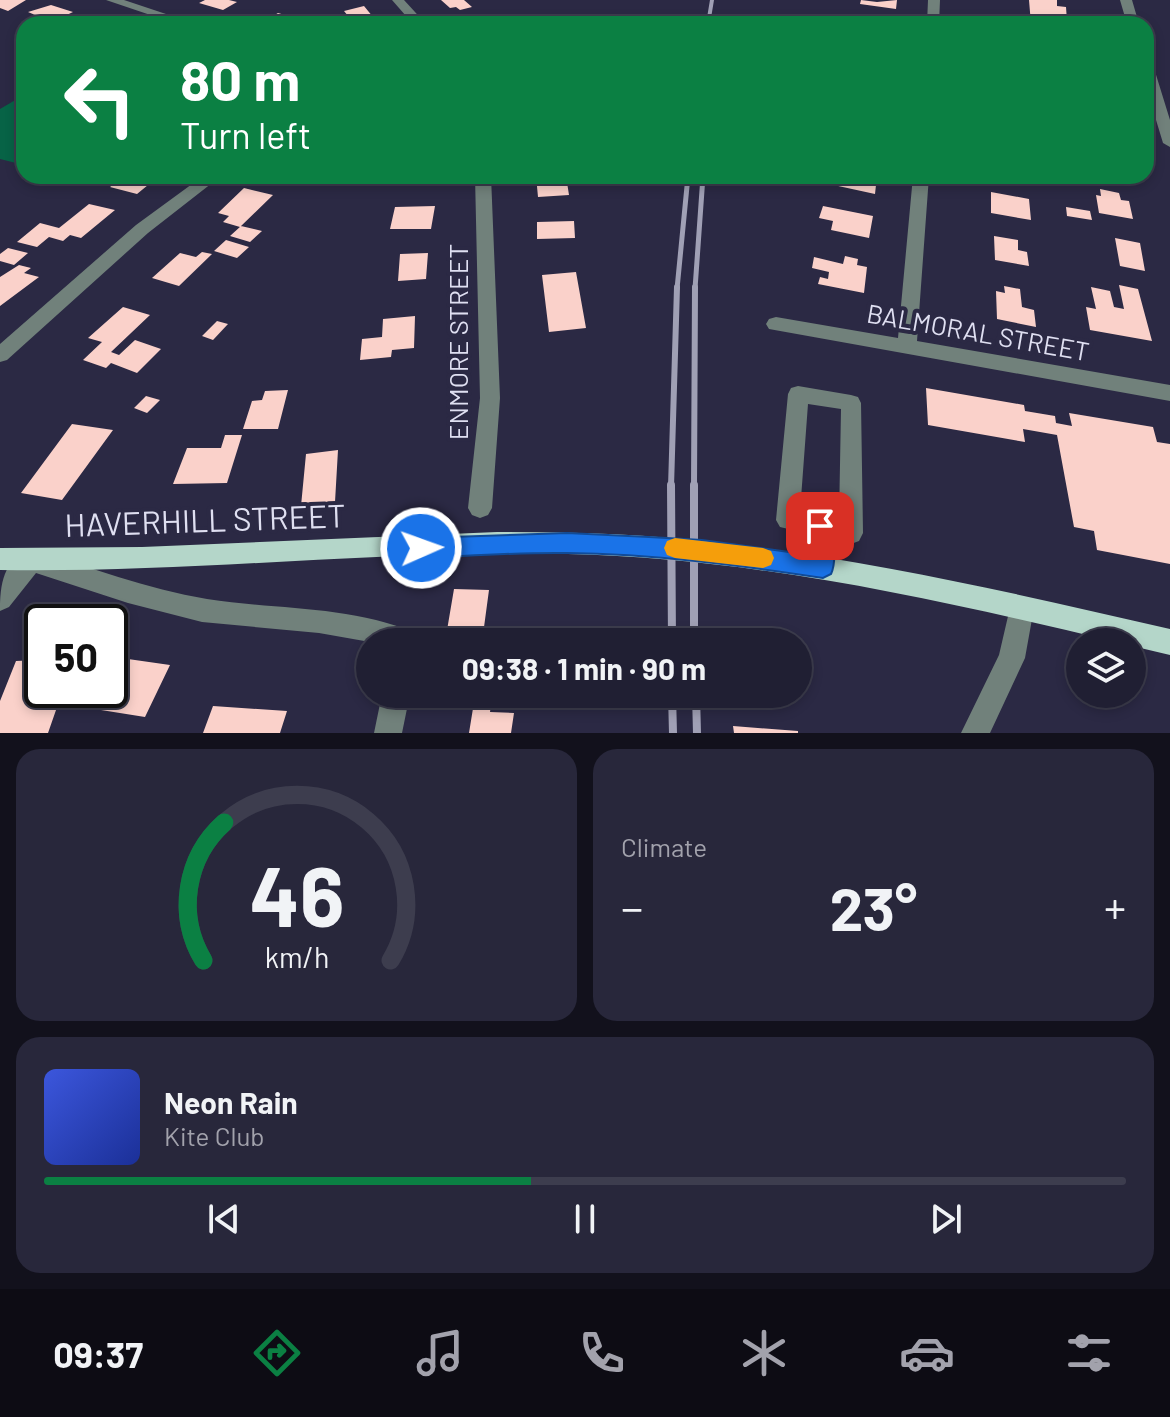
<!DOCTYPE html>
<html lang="en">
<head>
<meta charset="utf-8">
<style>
  :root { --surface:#201f33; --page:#28273b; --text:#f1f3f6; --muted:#a2a2ac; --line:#3d3d4e; --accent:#0b8043 }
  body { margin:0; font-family:Barlow,sans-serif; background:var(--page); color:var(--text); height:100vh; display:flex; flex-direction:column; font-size:30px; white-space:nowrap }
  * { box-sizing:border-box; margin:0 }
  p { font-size:26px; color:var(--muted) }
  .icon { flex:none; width:44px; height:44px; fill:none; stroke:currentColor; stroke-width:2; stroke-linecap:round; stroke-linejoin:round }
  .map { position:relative; height:733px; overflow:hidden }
  .sheet { display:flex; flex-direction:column; gap:16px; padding:16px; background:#12111c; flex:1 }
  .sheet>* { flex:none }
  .hud { position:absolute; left:16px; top:16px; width:1138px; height:168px; border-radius:24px; box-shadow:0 4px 12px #0003,0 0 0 2px var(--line); background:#0b8043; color:#fff; overflow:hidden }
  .controls { position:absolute; left:1066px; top:628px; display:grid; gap:16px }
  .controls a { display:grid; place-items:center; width:80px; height:80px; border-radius:50%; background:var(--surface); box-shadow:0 4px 12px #0003,0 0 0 2px var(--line); font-size:40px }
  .speed { position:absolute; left:24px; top:604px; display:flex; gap:16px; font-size:40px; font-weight:700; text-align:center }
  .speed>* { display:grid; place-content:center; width:104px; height:104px; border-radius:50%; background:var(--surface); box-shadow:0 4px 12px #0003,0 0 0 2px var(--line); line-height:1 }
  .speed .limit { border:4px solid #111; border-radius:12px; background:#fff; color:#111 }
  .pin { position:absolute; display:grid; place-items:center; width:68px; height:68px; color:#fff; margin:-34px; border-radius:16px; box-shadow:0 4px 12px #0006 }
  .me { position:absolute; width:88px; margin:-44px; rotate:88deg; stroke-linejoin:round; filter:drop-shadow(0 0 6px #0008) }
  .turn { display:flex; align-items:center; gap:28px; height:168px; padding:0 32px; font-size:36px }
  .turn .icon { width:104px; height:104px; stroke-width:2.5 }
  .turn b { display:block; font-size:56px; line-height:68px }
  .big { font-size:60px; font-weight:700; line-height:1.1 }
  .sheet .tile { flex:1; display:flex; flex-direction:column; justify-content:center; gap:12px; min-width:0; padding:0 28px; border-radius:24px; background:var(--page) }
  .sheet .dial { align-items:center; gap:0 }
  .dial svg { height:208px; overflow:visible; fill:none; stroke:var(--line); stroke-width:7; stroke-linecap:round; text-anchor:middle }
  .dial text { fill:var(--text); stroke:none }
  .song { display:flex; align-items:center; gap:24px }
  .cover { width:96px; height:96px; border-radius:12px; background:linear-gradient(135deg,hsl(230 70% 55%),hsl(230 70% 35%)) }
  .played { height:8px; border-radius:4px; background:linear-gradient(90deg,var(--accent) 45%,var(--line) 45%) }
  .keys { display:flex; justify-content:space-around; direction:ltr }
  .heat { display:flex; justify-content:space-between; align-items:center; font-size:44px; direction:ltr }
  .sheet .tiles { flex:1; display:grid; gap:16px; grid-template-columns:1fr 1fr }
  .tile:last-child { grid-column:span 2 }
  .trip { position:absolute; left:356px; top:628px; width:456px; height:80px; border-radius:40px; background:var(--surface); box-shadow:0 4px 12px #0003,0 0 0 2px var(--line); font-weight:700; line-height:80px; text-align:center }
  .tabs { display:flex; height:128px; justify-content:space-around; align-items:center; background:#0d0c14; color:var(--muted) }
  .tabs .icon { width:56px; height:56px }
  .tabs .active { color:var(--accent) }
  .tabs b { font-size:36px; color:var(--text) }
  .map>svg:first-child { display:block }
  .green { fill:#076346 }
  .building { fill:#fad1ca }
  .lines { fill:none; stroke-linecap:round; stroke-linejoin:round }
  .minor { fill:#71817b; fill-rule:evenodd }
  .major { fill:#b4d6c9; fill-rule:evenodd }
  .rail-far3 { stroke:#a0a0b5; stroke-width:4 }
  .rail-far2 { stroke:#a0a0b5; stroke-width:5 }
  .rail-far1 { stroke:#a0a0b5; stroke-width:6 }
  .rail { stroke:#a0a0b5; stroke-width:8 }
  .route { fill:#1a73e8; stroke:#114b97; stroke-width:2 }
  .slow { fill:#f59e0b }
  .labels { text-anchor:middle; stroke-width:8; stroke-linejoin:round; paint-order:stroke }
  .street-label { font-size:26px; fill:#dfdff1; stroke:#2b2944 }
  .near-street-label { font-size:32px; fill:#dfdff1; stroke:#2b2944 }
</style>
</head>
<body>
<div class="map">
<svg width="1170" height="733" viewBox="0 0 1170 733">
  <rect width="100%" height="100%" fill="#2b2944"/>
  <path class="green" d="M24,95V165L0,159V109Z"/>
  <path class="building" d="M0,0H26L8,11L0,8Z
    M205,0H229L237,2L223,10L199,3Z
    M441,0H464L472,7L460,10L456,7L450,8Z
    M861,0L877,2L897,0L896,9L860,4Z
    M1029,0H1057V6L1066,7L1067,21L1059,20L1060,24H1031Z
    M51,5L73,12L52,22L28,12Z
    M364,6L373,17L353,22L344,11Z
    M278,13L302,20L295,24L263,22Z
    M594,14L630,21L627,24H585Z
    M124,176H159L137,194L110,187Z
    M387,176H436L435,185L401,186L402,181L387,182Z
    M536,176H566L569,195L538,197Z
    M831,176H877L875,194L829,184Z
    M244,188L273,195L240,227L223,222L229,216L218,213Z
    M1100,189L1119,193L1121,200L1129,201L1133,219L1099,213L1096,195L1101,196Z
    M991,192L1029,199L1031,220L991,213Z
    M89,204L115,210L81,238L70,235L63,241L49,237L37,247L17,242L40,223L59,228Z
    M435,206L431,229H390L395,207Z
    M823,206L873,216L869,238L831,230L833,221L819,218Z
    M1066,207L1090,211L1092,220L1067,216Z
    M574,221L575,238L537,239V222Z
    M241,226L262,231L250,242L230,236Z
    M994,236L1018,240V250L1027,252L1029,266L995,260Z
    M1115,238L1140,243L1145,271L1120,266Z
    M226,240L249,247L237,258L214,251Z
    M8,248L28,253L14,265L0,261V254Z
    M202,252L212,254L179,286L152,278L180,253L196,257Z
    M428,253L426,279L398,281L400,254Z
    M845,256L858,259L857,265L867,267L864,293L818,284L820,277L828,279L829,272L812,268L814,257L843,264Z
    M19,265L31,268L24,273L39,277L0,306V277Z
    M576,272L586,328L549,332L542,275Z
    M1119,285L1138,289L1152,341L1090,330L1086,307L1096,309L1091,287L1110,291L1114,307L1124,309Z
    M1004,286L1020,289L1022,307L1034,310L1036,327L997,319L996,291L1005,293Z
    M123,307L150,315L111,352L119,355L135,340L161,349L137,373L111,363L106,368L83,360L102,342L88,338Z
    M415,316L414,348L392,350L391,357L360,360L362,339L382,337L383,319Z
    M217,321L228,324L213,340L202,336Z
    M926,388L1024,405L1025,411L1055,416L1056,423L1072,426L1069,413L1153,427L1157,442L1170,444V564L1097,550L1094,531L1074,527L1057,435L1023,429L1025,442L928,425Z
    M288,390L278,429H243L252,401L262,400L265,391Z
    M146,396L160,400L147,413L134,408Z
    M72,424L113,430L62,500L21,493Z
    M225,435H242L227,483L173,484L187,448H221Z
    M338,450L335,502L301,506L306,454Z
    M454,589L489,590L482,642H445Z
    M42,650V690H63L48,733H0V701L16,661L38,660Z
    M128,659L170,665L145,717L101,710Z
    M475,696H492L490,712L514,713L511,733H469Z
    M213,706L287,711L280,733H203Z
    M733,726L798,731V733H734Z"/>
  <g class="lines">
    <path class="minor" d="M106,0H124L196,24H177Z
      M392,0H404L426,24H413Z
      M928,0H940L939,24H927Z
      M1120,0H1132L1139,24H1127Z
      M1146,61L1153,65L1170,120V147L1163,143L1146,87Z
      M203,176H221L148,233L7,360L0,362V344L136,225Z
      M475,176H491L500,398L492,508L488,515L480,518L472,515L468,508L480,398Z
      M913,176H929L917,341L1170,385V401L769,329L766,324L769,319L776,317L898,338Z
      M798,386L851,395L858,397L861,403L863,533L859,541L851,544L833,539L835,567L832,575L823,578L814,575L811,567L809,534L780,527L776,520L788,394L791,388ZM808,404L841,409L839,520L800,512Z
      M31,549C89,567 147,589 207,599C278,610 348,605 416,633L420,642H370L319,633L202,622L128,603L36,573L9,607L0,611C0,585 3,559 31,549Z
      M1021,596L1030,599L1034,608L1025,658L990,733H961L999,655L1012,599Z
      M382,694H410L402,733H374Z"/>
    <path class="major" d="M497,532C572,532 647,534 722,543C873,560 1022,595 1170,629V655L1132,646V642H1116C936,599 753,558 568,554C378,550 189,573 0,570V548L142,547Z"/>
    <path class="rail-far3" d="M708,24L712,0"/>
    <path class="rail-far2" d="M677,289L688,176
      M695,289L703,176"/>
    <path class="rail-far1" d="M671,487L677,287
      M694,487L695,287"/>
    <path class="rail" d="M671,485L672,642
      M694,642V485
      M672,694L673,733
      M696,694L697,733"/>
  </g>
  <path class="route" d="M820,516L828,519C834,533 837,561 831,574L823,578C738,565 653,554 567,553C519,552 469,556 421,558L413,555L410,548L413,541L421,538L567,533L649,537L702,540L811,555L809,526L813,519Z"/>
  <path class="slow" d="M675,538L763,548L771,551L774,558L771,565L763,568L675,558L667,555L664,548L667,541Z"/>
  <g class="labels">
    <g class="street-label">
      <text transform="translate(978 333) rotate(10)" y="9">BALMORAL STREET</text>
      <text transform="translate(459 342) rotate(-90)" y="9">ENMORE STREET</text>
    </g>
    <g class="near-street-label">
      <text transform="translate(205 521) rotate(-2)" y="11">HAVERHILL STREET</text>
    </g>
  </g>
</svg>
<div class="controls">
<a><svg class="icon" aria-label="layers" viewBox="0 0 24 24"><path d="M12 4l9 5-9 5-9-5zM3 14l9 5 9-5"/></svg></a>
</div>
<div class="speed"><div class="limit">50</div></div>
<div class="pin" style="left:820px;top:526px;background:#d93025"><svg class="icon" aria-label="arrive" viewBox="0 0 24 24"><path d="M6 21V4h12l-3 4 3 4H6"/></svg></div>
<svg class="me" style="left:421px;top:548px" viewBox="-20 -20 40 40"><circle r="17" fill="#1a73e8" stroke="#fff" stroke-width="3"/><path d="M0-11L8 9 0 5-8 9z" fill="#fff"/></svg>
<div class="trip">09:38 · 1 min · 90 m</div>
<div class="hud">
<div class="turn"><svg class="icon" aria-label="left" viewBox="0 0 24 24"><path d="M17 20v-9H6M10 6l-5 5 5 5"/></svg><div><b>80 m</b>Turn left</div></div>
</div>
</div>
<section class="sheet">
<div class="tiles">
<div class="tile dial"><svg viewBox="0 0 100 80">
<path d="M14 69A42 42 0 1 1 86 69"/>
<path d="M14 69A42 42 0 0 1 22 16" stroke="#0b8043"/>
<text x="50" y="56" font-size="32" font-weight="700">46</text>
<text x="50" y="72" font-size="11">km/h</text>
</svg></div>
<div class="tile"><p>Climate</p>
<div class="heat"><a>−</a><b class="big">23°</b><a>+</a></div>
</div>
<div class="tile">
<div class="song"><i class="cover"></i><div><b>Neon Rain</b><p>Kite Club</p></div></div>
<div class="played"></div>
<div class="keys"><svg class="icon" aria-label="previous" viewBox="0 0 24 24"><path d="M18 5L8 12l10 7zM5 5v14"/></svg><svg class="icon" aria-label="pause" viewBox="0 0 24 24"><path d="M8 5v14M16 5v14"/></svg><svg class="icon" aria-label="next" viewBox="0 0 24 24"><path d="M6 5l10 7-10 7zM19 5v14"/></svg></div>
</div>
</div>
</section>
<nav class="tabs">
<b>09:37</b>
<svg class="icon active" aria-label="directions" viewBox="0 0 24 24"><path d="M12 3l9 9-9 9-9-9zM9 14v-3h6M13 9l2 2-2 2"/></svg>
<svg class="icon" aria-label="music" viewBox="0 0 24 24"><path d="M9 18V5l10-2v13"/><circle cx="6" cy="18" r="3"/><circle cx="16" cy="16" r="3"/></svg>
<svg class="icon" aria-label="phone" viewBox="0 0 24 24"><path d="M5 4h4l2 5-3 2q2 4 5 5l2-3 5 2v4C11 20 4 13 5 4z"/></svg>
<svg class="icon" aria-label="climate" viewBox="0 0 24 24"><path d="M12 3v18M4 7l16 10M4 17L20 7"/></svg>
<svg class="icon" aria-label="car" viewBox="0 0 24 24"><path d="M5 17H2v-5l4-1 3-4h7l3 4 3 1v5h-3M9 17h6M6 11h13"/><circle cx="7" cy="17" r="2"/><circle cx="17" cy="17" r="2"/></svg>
<svg class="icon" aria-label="filters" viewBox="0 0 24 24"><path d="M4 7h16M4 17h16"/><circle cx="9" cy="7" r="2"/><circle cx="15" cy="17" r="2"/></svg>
</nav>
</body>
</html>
